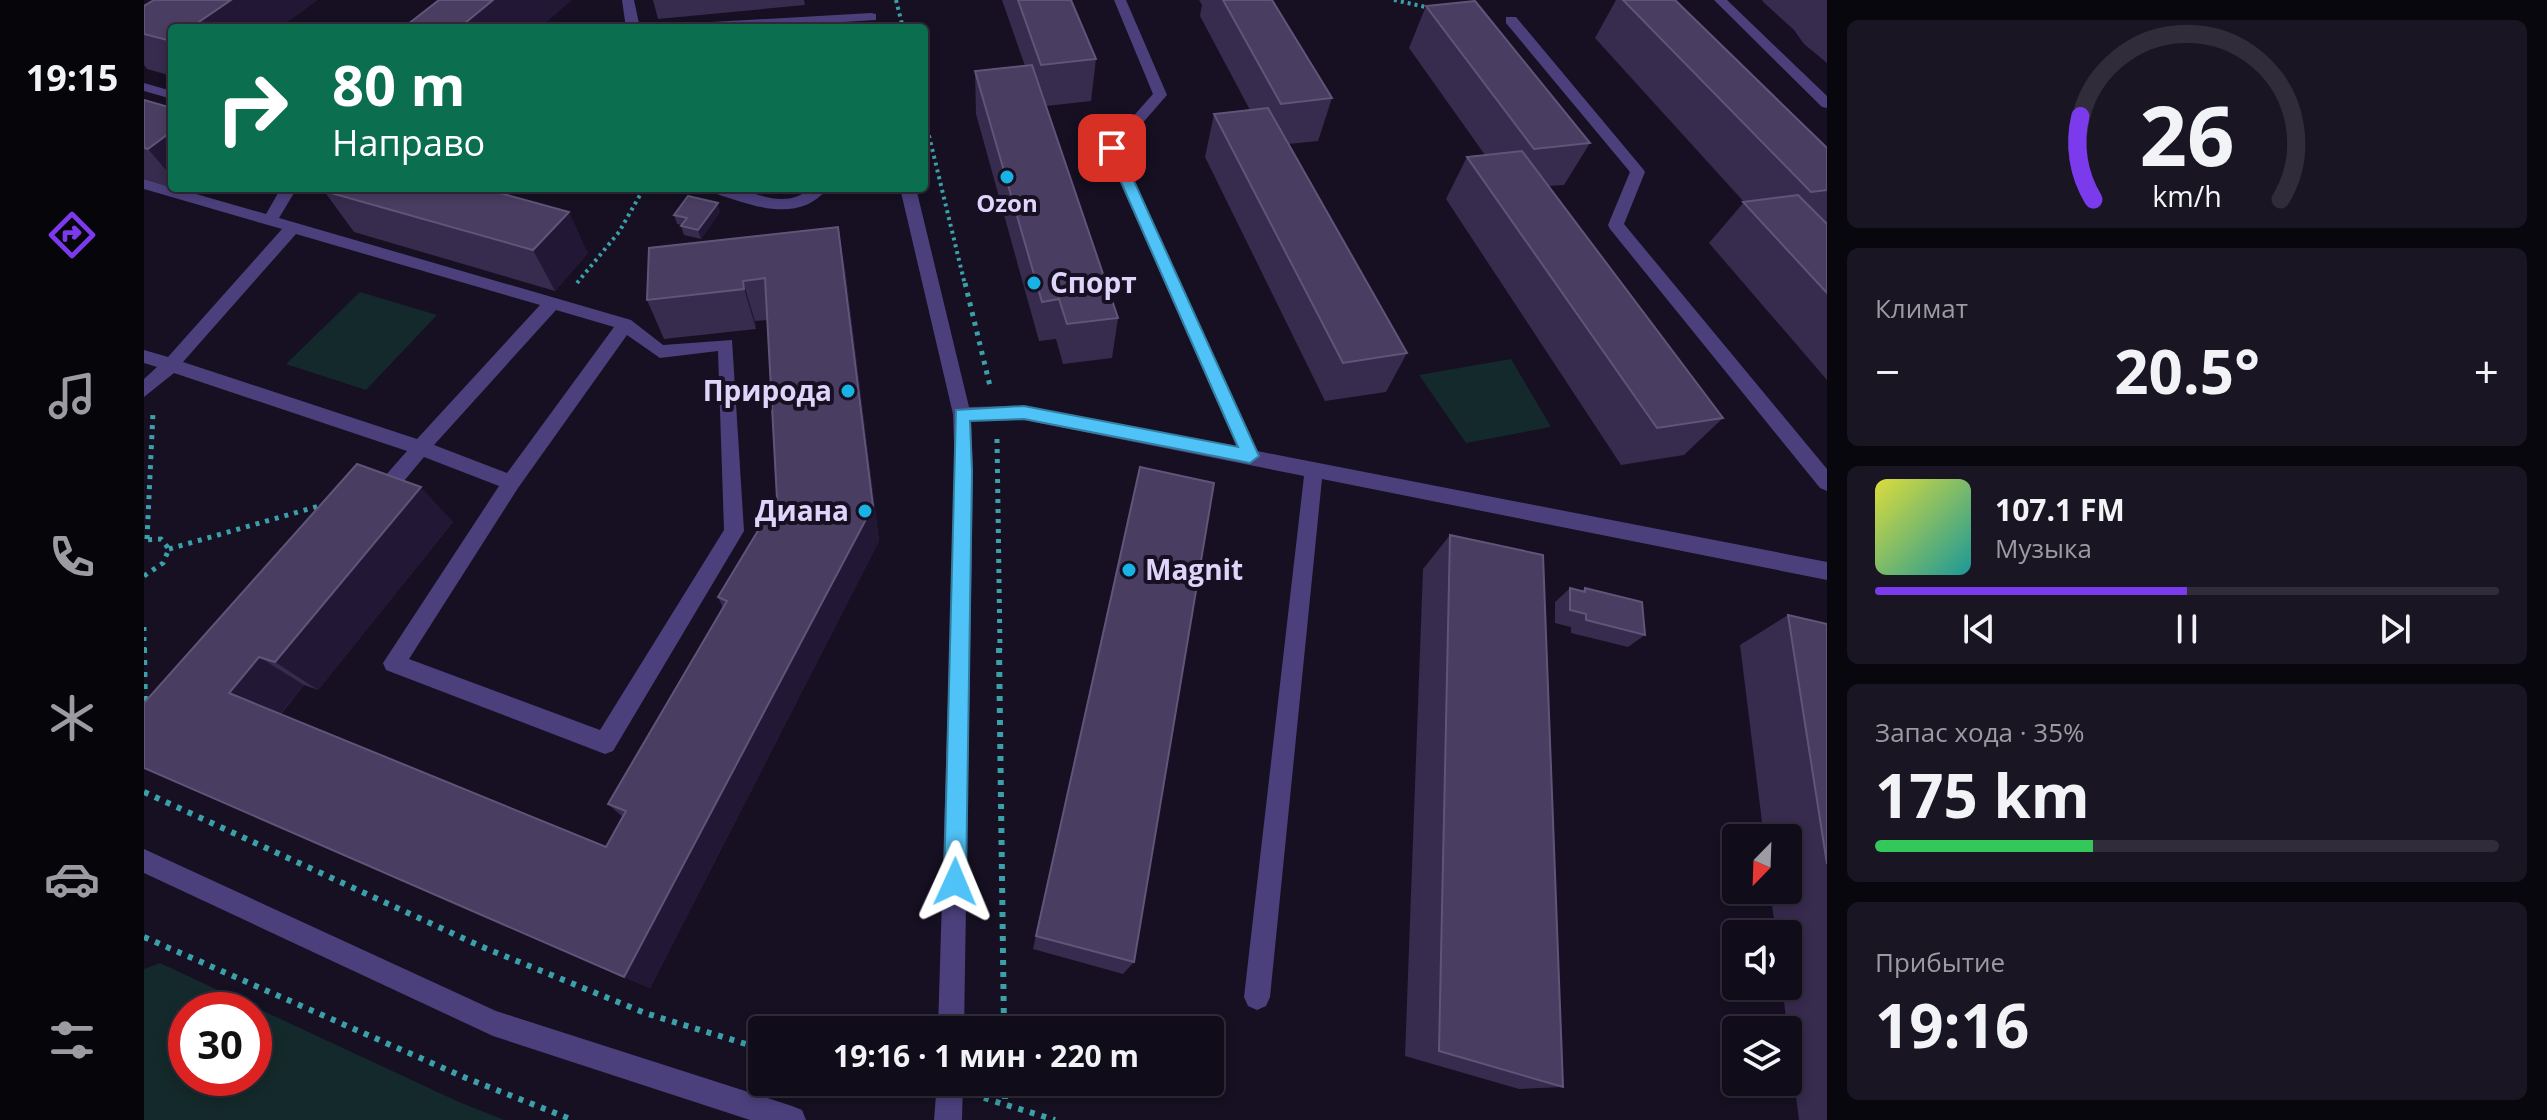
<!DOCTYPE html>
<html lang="ru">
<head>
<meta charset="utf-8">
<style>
  :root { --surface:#100c1a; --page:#191523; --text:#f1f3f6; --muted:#9c9ba2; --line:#302c39; --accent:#7c3aed }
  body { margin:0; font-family:"Open Sans",sans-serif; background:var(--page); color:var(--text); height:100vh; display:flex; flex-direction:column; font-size:30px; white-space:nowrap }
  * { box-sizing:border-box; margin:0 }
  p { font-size:26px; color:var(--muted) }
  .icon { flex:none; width:44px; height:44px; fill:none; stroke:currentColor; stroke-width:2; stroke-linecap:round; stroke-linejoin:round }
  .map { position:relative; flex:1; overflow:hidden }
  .side { display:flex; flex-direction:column; gap:20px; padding:20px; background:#09070e; width:720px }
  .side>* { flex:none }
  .hud { position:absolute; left:24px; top:24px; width:760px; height:168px; border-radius:8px; box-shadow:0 4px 12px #0003,0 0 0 2px var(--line); background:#0b6e4f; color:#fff; overflow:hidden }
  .needle { width:52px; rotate:203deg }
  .controls { position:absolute; left:1578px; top:824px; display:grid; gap:16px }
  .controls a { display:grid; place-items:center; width:80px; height:80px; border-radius:8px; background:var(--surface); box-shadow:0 4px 12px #0003,0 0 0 2px var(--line); font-size:40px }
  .speed { position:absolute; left:24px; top:992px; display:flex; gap:16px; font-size:40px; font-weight:700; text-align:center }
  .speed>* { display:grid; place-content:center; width:104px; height:104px; border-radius:50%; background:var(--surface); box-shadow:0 4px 12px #0003,0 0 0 2px var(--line); line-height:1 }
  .speed .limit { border:12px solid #d22; background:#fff; color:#111 }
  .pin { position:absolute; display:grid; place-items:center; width:68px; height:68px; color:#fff; margin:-34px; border-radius:16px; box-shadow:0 4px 12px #0006 }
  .me { position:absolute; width:88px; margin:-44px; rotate:1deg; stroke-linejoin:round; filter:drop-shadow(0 0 6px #0008) }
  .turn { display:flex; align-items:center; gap:28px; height:168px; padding:0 32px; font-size:36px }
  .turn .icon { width:104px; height:104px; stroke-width:2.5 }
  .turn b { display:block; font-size:56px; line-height:68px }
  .big { font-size:60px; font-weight:700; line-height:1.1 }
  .side .tile { flex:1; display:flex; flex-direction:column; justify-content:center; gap:12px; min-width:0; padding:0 28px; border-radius:12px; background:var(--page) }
  .side .dial { align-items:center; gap:0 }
  .dial svg { height:208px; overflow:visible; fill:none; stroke:var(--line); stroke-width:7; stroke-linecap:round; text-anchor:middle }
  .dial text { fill:var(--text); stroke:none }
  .song { display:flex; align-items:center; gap:24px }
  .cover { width:96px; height:96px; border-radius:12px; background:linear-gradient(135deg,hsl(60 70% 55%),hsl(180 70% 35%)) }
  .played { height:8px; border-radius:4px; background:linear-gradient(90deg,var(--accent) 50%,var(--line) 50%) }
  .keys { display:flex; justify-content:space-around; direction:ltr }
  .heat { display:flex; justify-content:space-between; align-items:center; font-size:44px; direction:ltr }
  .charge { height:12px; border-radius:6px; background:linear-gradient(90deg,#34c759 35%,var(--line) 0) }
  .trip { position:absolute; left:604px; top:1016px; width:476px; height:80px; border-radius:8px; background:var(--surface); box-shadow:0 4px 12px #0003,0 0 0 2px var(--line); font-weight:700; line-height:80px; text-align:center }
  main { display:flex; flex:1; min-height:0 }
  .tabs { display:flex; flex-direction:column; width:144px; justify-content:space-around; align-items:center; background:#06050a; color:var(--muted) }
  .tabs .icon { width:56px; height:56px }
  .tabs .active { color:var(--accent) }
  .tabs b { font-size:36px; color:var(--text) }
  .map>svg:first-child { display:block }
  .green { fill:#14292b; fill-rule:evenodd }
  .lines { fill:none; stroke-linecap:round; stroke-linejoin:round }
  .path-far2 { stroke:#3ba0a9; stroke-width:4; stroke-dasharray:3 4; stroke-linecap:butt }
  .path-far1 { stroke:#3ba0a9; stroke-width:5; stroke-dasharray:4 6; stroke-linecap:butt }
  .path { stroke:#3ba0a9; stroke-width:6; stroke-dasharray:5 7; stroke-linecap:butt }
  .minor { fill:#4b407c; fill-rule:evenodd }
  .wall { fill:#372b4e }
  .shaded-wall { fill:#221835 }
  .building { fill:#493d61; stroke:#605579; stroke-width:2 }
  .route { fill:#4fc3f7; stroke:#337fa1; stroke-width:2 }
  .poi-dot { fill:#18b3e4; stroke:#161022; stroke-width:3 }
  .labels { text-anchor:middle; stroke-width:8; stroke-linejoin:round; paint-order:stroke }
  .far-poi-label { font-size:24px; font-weight:bold; fill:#dfd5fb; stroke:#161022 }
  .poi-label { font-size:28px; font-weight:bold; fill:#dfd5fb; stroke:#161022; text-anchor:start }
</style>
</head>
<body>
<main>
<nav class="tabs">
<b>19:15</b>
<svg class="icon active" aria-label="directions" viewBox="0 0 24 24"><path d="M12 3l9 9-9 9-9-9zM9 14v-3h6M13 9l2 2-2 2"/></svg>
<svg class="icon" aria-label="music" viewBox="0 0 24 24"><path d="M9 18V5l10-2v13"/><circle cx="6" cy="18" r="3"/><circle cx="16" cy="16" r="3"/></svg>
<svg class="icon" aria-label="phone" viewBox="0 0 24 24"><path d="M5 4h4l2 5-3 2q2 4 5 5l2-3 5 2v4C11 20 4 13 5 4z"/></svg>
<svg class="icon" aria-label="climate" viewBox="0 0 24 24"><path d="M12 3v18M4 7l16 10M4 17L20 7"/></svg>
<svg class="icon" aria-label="car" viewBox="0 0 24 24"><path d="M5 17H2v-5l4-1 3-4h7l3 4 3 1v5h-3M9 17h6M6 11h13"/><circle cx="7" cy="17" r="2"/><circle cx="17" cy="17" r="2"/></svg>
<svg class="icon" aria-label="filters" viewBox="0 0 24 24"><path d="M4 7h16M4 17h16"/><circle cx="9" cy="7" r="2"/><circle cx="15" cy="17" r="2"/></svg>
</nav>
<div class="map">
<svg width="1683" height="1120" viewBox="0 0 1683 1120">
  <rect width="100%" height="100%" fill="#161022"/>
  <path class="green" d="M216,292L293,315L222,390L142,364Z
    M1367,359L1407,427L1322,443L1275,375Z
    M16,963L315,1102L360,1120H0V969ZM42,1010H110V1078H42Z"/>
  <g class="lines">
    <path class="path-far2" d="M752,0L759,28
      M1250,0L1286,8
      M780,115L821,285
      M433,283L475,232L500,188"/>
    <path class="path-far1" d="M821,283L846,386
      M853,439L856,650
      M3,539L9,412
      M25,549L182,504
      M0,576L19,563L25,549L17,539L1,540
      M0,627V650"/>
    <path class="path" d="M0,648L1,706
      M855,648L860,1030
      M0,792L336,946L501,1013L618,1049
      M0,937L322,1078L429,1120
      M737,1082L771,1084
      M861,1082V1105
      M840,1098L911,1120"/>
    <path class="minor" d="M478,0H490L496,28H482Z
      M970,0H982L1023,95L976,149L1113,451L1683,562V580L1178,479L1126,997L1122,1006L1113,1010L1104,1006L1100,997L1160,476L880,420L827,421L829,472L820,1030H794L811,472L809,414L756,188H772L825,407L880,406L1093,447L961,148L1009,94Z
      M1570,0H1583L1683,96V108L1678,107Z
      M727,13L732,14V20L602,28H526L533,24Z
      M1362,17H1372L1499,169L1501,172L1480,224L1683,469V491L1676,488L1466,229L1464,225L1486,172L1362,23Z
      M0,83L28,91V99L0,91Z
      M0,179L122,214L137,188H153L135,218L487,320L519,345L588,340L600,531L469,751L461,754L242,670L239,663L355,486L280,457L240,505H226L223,499L226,493L263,451L30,373L0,397V379L13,367L0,363V350L24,357L138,229L0,189ZM152,234L396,305L273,439L39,362ZM412,310L470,327L363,473L290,445ZM483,335L516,358L574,351L580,530L456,730L265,659L374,488Z
      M561,188C570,188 579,187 587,188C616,193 641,210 667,188H684C653,227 602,203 564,191Z
      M0,849L352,1011L648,1106L658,1110L662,1120H606L349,1036L0,873Z
      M793,1082H819L818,1120H790Z"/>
  </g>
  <path class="wall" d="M10,0H173L135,28H28V76L3,69L0,65V6Z
    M509,0H660L661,5L514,19Z
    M858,0H927L952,59L947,101L902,106L974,318L968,358L919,364L912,339L895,341L832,114L831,71L881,66Z
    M1055,0H1128L1188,98L1174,141L1144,144L1263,353L1242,392L1181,401L1061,157L1070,114L1106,110L1056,16L1058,5Z
    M1472,0H1531L1683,148V380L1565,243L1600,202L1451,38Z
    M1619,0H1683V63L1660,44L1650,30L1618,1Z
    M1282,6L1446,143L1420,185L1405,186L1579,418L1540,455L1477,465L1302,199L1323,157L1341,155L1265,48Z
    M0,100L28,108V188L0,179Z
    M180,191L444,253L411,291L210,232Z
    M576,212L557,239L540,235L537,226L538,225L533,224L530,215Z
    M505,248L701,268L735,541L506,988L480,977L0,768L213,464L309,522L174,690L160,685L137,714L462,847L479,817L464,804L579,608L574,597L633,499L624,320L611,321L612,329L520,339L503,300Z
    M987,503L990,962L979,974L889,949Z
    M1306,535L1419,1087L1375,1089L1261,1056L1279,569Z
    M1426,588L1437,591L1441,588L1501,635L1484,647L1427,633V627L1411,623V602Z
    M1644,615L1683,624V1120H1655L1638,986H1644V934H1632L1626,890H1644V838H1620L1596,645Z"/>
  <path class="shaded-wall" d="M87,0H173L135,28H46Z
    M349,0H428L396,28H315Z
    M28,131V177L4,149Z
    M574,203L576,212L557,239L554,230Z
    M425,212L444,253L411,291L389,250Z
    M694,227L701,268L735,541L506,988L480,977L729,506Z
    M599,281L611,321L612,329L600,289Z
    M277,487L309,522L174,690L131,662Z
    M115,657L160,685L132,719L85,693Z"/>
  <path class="building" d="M10,0H87L46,28H28V40L27,41L0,34V6Z
    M295,0H349L315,28H259Z
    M874,0H927L952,59L897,65Z
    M1079,0H1128L1188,98L1137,104Z
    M1479,0H1531L1683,148V190L1667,192Z
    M1331,1L1446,143L1390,149L1282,6Z
    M197,25L208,28H192Z
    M888,65L974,318L923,324L915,299L898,302L831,71Z
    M0,100L28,108V131L4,149L0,148Z
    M1124,108L1263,353L1199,363L1070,114Z
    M1378,151L1579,418L1513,428L1323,157Z
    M183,188H338L425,212L389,250L180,191Z
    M1654,195L1683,224V293L1599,202Z
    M544,196L574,203L554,230L537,226L543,218L530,215Z
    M694,227L729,506L480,977L0,768V703L213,464L277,487L131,662L115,657L85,693L462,847L482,811L464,804L583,601L574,597L633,499L621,278L599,281L600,289L503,300L505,248Z
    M996,467L1070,483L990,962L892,936Z
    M1306,535L1399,555L1419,1087L1295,1051Z
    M1426,588L1441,592V588L1498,602L1501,635L1442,620V614L1426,610Z
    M1644,615L1683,624V864Z"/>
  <path class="route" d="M968,144L975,148L1115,456L1106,463L880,419L826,421L828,472L822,882L819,890L811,893L803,890L800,882L812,410L880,406L1094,447L962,148Z"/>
  <g class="poi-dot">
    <circle cx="863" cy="177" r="8"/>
    <circle cx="890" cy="283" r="8"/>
    <circle cx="704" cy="391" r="8"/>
    <circle cx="721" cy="511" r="8"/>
    <circle cx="985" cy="570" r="8"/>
  </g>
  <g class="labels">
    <g class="far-poi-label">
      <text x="863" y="212">Ozon</text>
    </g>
    <g class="poi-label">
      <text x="906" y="293">Спорт</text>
      <text x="688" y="401" text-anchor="end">Природа</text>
      <text x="705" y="521" text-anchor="end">Диана</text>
      <text x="1001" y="580">Magnit</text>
    </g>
  </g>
</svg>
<div class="controls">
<a><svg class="needle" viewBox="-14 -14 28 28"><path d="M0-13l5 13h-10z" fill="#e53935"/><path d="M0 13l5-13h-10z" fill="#9c9ba2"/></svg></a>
<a><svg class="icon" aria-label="sound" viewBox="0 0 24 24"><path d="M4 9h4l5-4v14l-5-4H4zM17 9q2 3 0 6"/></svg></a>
<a><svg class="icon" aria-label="layers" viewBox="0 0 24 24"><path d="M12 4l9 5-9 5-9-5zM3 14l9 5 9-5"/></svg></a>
</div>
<div class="speed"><div class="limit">30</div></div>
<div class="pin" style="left:968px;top:148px;background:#d93025"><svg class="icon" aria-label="arrive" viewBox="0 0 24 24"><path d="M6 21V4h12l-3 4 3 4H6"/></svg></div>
<svg class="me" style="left:811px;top:882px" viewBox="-20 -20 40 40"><path d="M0-17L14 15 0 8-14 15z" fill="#4fc3f7" stroke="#fff" stroke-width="4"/></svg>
<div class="trip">19:16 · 1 мин · 220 m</div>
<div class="hud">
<div class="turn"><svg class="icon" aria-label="right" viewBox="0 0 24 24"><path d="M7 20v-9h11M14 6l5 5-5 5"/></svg><div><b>80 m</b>Направо</div></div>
</div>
</div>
<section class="side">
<div class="tile dial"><svg viewBox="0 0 100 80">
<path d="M14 69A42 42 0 1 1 86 69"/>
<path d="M14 69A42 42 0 0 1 9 37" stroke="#7c3aed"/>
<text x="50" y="56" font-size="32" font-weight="700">26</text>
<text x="50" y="72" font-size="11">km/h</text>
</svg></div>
<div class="tile"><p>Климат</p>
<div class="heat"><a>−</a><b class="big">20.5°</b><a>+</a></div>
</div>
<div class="tile">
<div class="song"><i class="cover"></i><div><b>107.1 FM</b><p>Музыка</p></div></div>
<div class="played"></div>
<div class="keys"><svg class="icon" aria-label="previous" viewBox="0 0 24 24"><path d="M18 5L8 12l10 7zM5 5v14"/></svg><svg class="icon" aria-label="pause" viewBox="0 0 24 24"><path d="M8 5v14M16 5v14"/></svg><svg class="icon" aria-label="next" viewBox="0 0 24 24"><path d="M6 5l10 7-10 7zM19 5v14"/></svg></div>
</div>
<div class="tile"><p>Запас хода · 35%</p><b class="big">175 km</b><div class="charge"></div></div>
<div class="tile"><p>Прибытие</p><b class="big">19:16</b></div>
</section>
</main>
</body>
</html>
